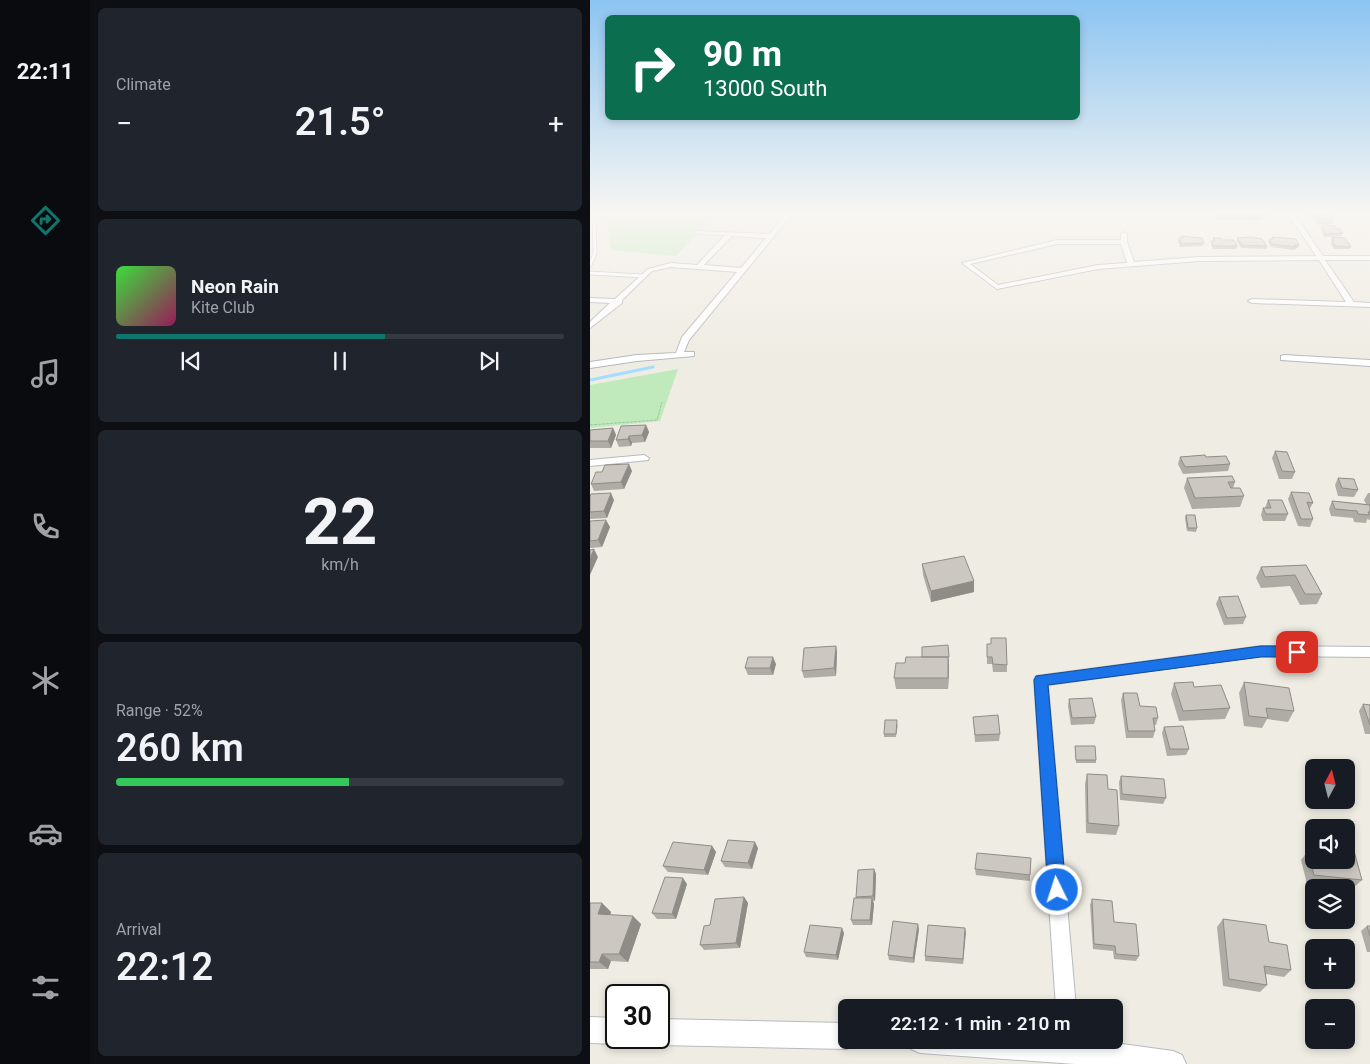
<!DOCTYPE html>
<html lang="en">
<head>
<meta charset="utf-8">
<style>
  :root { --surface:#171b24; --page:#20242c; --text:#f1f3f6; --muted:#9ea1a6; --line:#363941; --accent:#0f766e }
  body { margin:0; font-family:Roboto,sans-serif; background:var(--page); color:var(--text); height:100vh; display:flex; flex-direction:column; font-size:19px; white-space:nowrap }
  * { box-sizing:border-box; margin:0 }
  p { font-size:16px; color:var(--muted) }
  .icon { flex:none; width:28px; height:28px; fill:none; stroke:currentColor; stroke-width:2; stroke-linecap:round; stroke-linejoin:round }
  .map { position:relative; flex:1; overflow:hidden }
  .panel { display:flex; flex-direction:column; gap:8px; padding:8px; background:#0d0f14; width:500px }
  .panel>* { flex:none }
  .banner { position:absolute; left:15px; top:15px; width:475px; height:105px; border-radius:8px; box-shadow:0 2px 8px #0003; background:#0b6e4f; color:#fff; overflow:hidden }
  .needle { width:32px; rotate:7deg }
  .tools { position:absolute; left:715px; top:759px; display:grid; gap:10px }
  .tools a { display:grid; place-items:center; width:50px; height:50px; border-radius:8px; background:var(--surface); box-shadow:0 2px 8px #0003; font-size:25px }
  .speed { position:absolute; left:15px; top:984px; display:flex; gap:10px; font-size:25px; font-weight:700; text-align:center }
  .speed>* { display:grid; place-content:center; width:65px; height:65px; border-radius:50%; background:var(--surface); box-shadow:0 2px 8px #0003; line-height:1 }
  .speed .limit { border:2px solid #111; border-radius:8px; background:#fff; color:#111 }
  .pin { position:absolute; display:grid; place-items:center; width:42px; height:42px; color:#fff; margin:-21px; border-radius:10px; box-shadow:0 2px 8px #0006 }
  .me { position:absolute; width:55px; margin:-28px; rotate:356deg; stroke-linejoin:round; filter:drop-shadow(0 0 4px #0008) }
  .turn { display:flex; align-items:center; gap:18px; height:105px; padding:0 15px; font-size:22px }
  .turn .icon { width:65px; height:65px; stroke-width:2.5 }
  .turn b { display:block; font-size:35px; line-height:42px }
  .big { font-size:38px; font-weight:600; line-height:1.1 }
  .panel .widget { flex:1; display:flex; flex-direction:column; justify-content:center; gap:8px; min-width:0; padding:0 18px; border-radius:8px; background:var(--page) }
  .panel .dial { align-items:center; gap:0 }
  .dial b { font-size:65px; line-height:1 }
  .song { display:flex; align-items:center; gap:15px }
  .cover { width:60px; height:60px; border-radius:8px; background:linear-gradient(135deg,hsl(120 70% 55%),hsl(330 70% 35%)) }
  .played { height:5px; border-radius:2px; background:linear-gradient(90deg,var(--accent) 60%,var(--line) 60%) }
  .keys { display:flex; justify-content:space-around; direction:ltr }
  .heat { display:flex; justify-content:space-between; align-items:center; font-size:28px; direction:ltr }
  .charge { height:8px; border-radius:4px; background:linear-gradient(90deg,#34c759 52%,var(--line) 0) }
  .trip { position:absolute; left:248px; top:999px; width:285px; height:50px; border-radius:8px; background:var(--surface); box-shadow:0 2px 8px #0003; font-weight:600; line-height:50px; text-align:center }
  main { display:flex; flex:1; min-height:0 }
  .dock { display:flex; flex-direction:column; width:90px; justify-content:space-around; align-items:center; background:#090b0e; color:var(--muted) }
  .dock .icon { width:35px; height:35px }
  .dock .active { color:var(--accent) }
  .dock b { font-size:22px; color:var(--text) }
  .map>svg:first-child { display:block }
  .green { fill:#c0e9bc }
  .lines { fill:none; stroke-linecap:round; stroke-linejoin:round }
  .stream { stroke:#a3ddff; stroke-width:3 }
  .lane-casing { stroke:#b5babe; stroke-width:4.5 }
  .street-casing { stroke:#b5babe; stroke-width:2 }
  .secondary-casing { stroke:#b6bbc0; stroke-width:2 }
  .path { stroke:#95cba0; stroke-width:1; stroke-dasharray:3 1; stroke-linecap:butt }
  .lane { stroke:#fff; stroke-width:3 }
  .street { fill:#fff; fill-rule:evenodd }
  .secondary { fill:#fff; fill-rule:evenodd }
  .wall { fill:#afaca6 }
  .shaded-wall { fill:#8f8c87 }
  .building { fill:#ccc8c1; stroke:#8f8c87 }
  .route { fill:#1a73e8; stroke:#114b97 }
</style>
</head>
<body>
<main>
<nav class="dock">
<b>22:11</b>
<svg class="icon active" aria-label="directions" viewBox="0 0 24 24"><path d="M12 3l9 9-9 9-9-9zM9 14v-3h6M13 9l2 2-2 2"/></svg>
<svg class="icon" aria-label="music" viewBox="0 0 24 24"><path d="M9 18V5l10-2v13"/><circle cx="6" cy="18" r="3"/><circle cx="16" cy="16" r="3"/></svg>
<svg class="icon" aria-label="phone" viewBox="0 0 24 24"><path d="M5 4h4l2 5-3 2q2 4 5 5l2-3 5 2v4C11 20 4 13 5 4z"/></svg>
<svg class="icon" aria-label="climate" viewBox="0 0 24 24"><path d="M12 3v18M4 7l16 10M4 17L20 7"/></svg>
<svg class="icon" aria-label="car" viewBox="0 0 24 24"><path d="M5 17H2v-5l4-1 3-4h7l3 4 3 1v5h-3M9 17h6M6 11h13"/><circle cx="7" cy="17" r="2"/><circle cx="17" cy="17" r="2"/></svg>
<svg class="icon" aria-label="filters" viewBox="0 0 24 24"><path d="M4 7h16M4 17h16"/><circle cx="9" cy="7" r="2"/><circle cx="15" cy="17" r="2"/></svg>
</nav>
<section class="panel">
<div class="widget"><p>Climate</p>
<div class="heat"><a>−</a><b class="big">21.5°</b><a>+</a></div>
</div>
<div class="widget">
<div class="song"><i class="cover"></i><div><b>Neon Rain</b><p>Kite Club</p></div></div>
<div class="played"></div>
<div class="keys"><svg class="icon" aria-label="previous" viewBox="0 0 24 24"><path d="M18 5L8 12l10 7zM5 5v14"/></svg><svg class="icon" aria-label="pause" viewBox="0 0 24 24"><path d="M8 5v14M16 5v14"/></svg><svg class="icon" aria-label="next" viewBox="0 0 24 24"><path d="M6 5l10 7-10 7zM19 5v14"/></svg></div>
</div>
<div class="widget dial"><b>22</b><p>km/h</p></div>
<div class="widget"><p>Range · 52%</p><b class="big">260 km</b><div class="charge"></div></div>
<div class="widget"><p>Arrival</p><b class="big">22:12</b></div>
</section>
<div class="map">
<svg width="780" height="1064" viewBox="0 0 780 1064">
  <rect width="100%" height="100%" fill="#efece3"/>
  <path class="green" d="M24,212H129L86,256L21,250L16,218Z
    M88,369L70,421L0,428V385Z"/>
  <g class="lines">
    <path class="stream" d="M0,380L63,367"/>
    <defs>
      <path id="lane" d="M0,265L5,253L4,220L13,212
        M0,273L54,276"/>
      <path id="street" d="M198,212H204L99,340L94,352H104V356L47,361L0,368V362L47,355L86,353L92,337L147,272L81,267L62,271L32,300V303L0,328V322L20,303L0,302V298L25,299L58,269L81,263L107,265L135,235L107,234L105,233V231L179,234ZM142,236L176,238L151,268L114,265Z
        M697,212H703L733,256H780V260H735L764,302L780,303V307L662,303L658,301L662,299L756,302L729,260L609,261L508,269L407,289L372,263L467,240H531V234L534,232L537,234V242L544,262L609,257L726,256ZM467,244H531L537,263L508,265L408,285L380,264Z
        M694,355L780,360V366L691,360V356Z
        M54,455L59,458L58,460L0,466V460Z
        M671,646L780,647V657L671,656L458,685L486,1008H466L444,680L446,676Z"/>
      <path id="secondary" d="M0,1017L26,1018V1038H36L35,1040L26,1044L0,1043Z
        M69,1019L256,1023V1040H267L265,1045L256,1049L69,1045L60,1041L58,1038H69Z
        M317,1040H503L583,1051L592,1055L596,1064H485L330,1053L321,1049Z"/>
    </defs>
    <use href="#lane" class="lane-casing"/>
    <use href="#street" class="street-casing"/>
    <use href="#secondary" class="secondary-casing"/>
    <path class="path" d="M0,425L67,420L72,402"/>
    <use href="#lane" class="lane"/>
    <use href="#street" class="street"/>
    <use href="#secondary" class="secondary"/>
  </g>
  <path class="wall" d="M623,212H679L677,217L673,216L672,220L626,219Z
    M720,212H737L744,218L742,224L728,225L720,216L721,212Z
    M732,225L747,229L753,233L752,236L734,237L731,228Z
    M592,236L614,243L613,246L590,247L588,241L589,238H591Z
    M682,237L709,245L708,248H706L705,250L681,247L678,242L679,239H682Z
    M742,237L761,247L760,249H744L741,244L742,242L741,240Z
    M623,238L632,240L647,246L646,249H623L621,244V241H623Z
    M647,238L677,246L676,249L651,248L647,241Z
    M56,425L59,432L55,442L42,443L41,446L29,447L26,440Z
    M23,428L26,435L21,448H0V430Z
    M685,451L705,472L702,479H689L682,458Z
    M590,457H616L640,464L638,471L593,474L588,464Z
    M42,471L34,489L4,491L1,484Z
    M597,478L645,482L643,488L654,496L650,507L602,509L594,488Z
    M748,478L768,490L764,497L748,496L745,485Z
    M701,492L723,503L719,510L723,519L720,527L708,526L698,499Z
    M778,493H780V520L777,519L776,523L764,522L763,518L741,516L739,509L742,501L776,504L774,500Z
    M0,496L24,500L17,518L0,519Z
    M678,500L698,514L695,521H673L671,515L673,508H675Z
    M596,515L607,528L606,532L597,531L595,518Z
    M0,521L20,527L12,547L0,548Z
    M332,564L384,592L341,602L333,575Z
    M716,565L732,594L727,604L710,605L700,586L671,588L666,578L671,567Z
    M629,597L656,617L653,624L634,625L626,604Z
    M397,644L417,665V672H403L402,664H397Z
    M358,645L359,664L358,689H306L304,678L315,663Z
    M246,646L247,653L246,676L214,678L212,671Z
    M186,664L183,675H158L155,668Z
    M654,682L704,711L698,722L677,719L672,728L654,726L649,693Z
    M584,683L604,687L640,708L635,719L589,721L581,694Z
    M533,693L550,706L568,718L566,725H564L565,731L563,738H536L531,700Z
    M479,699L506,717L504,724L481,725L478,706Z
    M773,704L780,705V734H775L769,711Z
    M383,717L410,734L409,741L385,742Z
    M308,724L306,737H294V734Z
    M574,727L599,749L596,755L577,756L572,733Z
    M485,746L506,760V763H486L485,749Z
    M497,774L518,789L529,826L526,835L496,833L495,784Z
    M531,776L576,798L573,804L530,800L529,782Z
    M724,845V860L772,880L763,888L717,884L711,860L718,851L720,852V850Z
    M122,846L126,852L118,875L78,872L73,866Z
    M168,848L162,869L135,867L131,861Z
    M284,869L286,874L285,901H283L284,904L282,925H263L261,920L266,897Z
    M385,869L440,875V881L386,875Z
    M97,884L86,919H67L62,913Z
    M154,897L158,903L150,948L114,950L110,945L120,925Z
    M502,899L524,922L549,956L546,961L524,959L523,951L503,949L500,905Z
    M0,903H12L21,912L20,915L51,924L38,962L21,961L18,969H0Z
    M633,919L679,942L701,970L694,977L676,974L677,985L670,992L633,986L627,927Z
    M777,926H780V952H777L771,931Z
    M375,928L373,964L335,961V956Z
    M329,929L324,963L299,960L298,955Z
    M254,933L248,960L216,957L214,952Z"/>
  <path class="shaded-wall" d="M56,425L59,432L55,442L52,435Z
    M23,428L26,435L21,448L18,441Z
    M39,436L42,443L41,446L38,439Z
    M39,464L42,471L34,489L31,482Z
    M21,493L24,500L17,518L14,511Z
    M16,520L20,527L12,547L8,540Z
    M4,549L8,557L0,575V558Z
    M384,581V592L341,602V591Z
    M246,646L247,653L246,676L244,668Z
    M183,657L186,664L183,675L180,668Z
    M358,657L359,668L358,689Z
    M165,842L168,848L162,869L158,863Z
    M122,846L126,852L118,875L114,870Z
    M284,869L286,874L285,901L283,896Z
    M93,878L97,884L86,919L82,914Z
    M154,897L158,903L150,948L146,943Z
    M282,898L284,904L282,925L280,920Z
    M12,903L21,912L17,922L8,914Z
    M43,916L51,924L38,962L29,954Z
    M328,924L329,929L324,963L323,958Z
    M252,928L254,933L248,960L246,955Z
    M375,928L376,933L373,964V959Z
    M12,954L21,961L18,969L9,962Z"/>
  <path class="building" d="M723,212H737L744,218L730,219Z
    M732,225L745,226L747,229H750L753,233L735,234Z
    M592,236L612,238L614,243L591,244L589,238H593Z
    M660,237L672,239L677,246L652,245L647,238Z
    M682,237L706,239L709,245H704L706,247L682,244L679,239H683Z
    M742,237L755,238L761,247L745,246L742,241H744Z
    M623,238H631L632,240H644L647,246H624L621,241H625Z
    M56,425L52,435L39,436L38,439L26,440L31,426Z
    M23,428L18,441H0V430Z
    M685,451L697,452L705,472L692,471Z
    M615,455L616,457L636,456L640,464L595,467L590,457Z
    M39,464L31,482L1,484L6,472H12L15,465Z
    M642,476L645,482H638L641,488H650L654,496L605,498L597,478Z
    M748,478L764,479L768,490L752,488Z
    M701,492L719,493L723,503L717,502L723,519H711Z
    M21,493L14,511L0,512V496L1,494Z
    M678,500H692L698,514H676L673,508H681Z
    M742,501L780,505V512H778L779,515L768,514L767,511L745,509Z
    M596,515H605L607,528H598Z
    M16,520L8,540L0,541V521Z
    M4,549L0,558V550Z
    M374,556L384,581L341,591L332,564Z
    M716,565L732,594H715L705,575L675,577L671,567Z
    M648,596L656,617L637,618L629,597Z
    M401,638H416L417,665L403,664L402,657H397V644H401Z
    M358,645L359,657H332V647Z
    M246,646L244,668L212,671L214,648Z
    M158,657H183L180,668H155Z
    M316,657H358V678H304L306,663H315Z
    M603,682L604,687L631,685L640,708L593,711L584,683Z
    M654,682L699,688L704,711L676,708L678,718L659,716Z
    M533,693H547L550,706L566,707L568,718H563L565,731H538Z
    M502,698L506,717L482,718L479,699Z
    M773,704L780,705V725Z
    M408,715L410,734L385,735L383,717Z
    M295,720H307L306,734H294Z
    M593,726L599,749H580L574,727Z
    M485,746H505L506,760H486Z
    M497,774L517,775L518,789L527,790L529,826L498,823Z
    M531,776L574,779L576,798L532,794Z
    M138,840L165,842L158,863L131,861Z
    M83,842L122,846L114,870L73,866Z
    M756,844H762L772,880L724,875L718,851L724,852V860H756Z
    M387,853L441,858L440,875L385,869Z
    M284,869L283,896L266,897L268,870Z
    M75,877L93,878L82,914L62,913Z
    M154,897L146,943L110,945L114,926L120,925L125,899Z
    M264,898H282L280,920H261Z
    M502,899L522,901L524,922L546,924L549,956L526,954L525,946L504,944Z
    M0,903H12L8,914L43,916L29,954H12L9,962H0Z
    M633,919L676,925L679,942L697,945L701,970L674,966L677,985L639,979Z
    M303,921L328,924L323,958L298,955Z
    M220,925L252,928L246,955L214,952Z
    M338,925L375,928L373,959L335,956Z
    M777,926H780V936Z"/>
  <linearGradient id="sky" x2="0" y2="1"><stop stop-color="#8cc4f1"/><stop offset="0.59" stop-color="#f8f6f2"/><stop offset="1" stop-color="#f8f6f2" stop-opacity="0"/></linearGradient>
  <rect width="780" height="361" fill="url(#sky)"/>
  <path class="route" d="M671,646H707L712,648L714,652L712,655L707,657H671L458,685L476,890L473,897L467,899L461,897L458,890L444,680L446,676Z"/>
</svg>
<div class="tools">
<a><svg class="needle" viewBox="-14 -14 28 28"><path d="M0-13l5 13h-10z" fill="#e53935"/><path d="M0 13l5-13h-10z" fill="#9ea1a6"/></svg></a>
<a><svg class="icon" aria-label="sound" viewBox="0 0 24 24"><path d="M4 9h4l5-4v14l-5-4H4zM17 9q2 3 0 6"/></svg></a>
<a><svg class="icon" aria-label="layers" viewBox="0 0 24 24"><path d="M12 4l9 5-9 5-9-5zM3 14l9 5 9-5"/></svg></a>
<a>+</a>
<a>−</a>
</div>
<div class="speed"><div class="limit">30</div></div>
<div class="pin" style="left:707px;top:652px;background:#d93025"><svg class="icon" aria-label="arrive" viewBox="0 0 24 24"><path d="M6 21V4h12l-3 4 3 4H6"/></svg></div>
<svg class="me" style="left:467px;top:890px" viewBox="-20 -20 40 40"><circle r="17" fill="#1a73e8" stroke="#fff" stroke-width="3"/><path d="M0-11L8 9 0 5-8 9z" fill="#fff"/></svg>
<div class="trip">22:12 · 1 min · 210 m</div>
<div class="banner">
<div class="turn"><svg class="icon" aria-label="right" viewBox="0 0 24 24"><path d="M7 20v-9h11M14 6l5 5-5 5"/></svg><div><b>90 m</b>13000 South</div></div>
</div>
</div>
</main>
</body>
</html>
